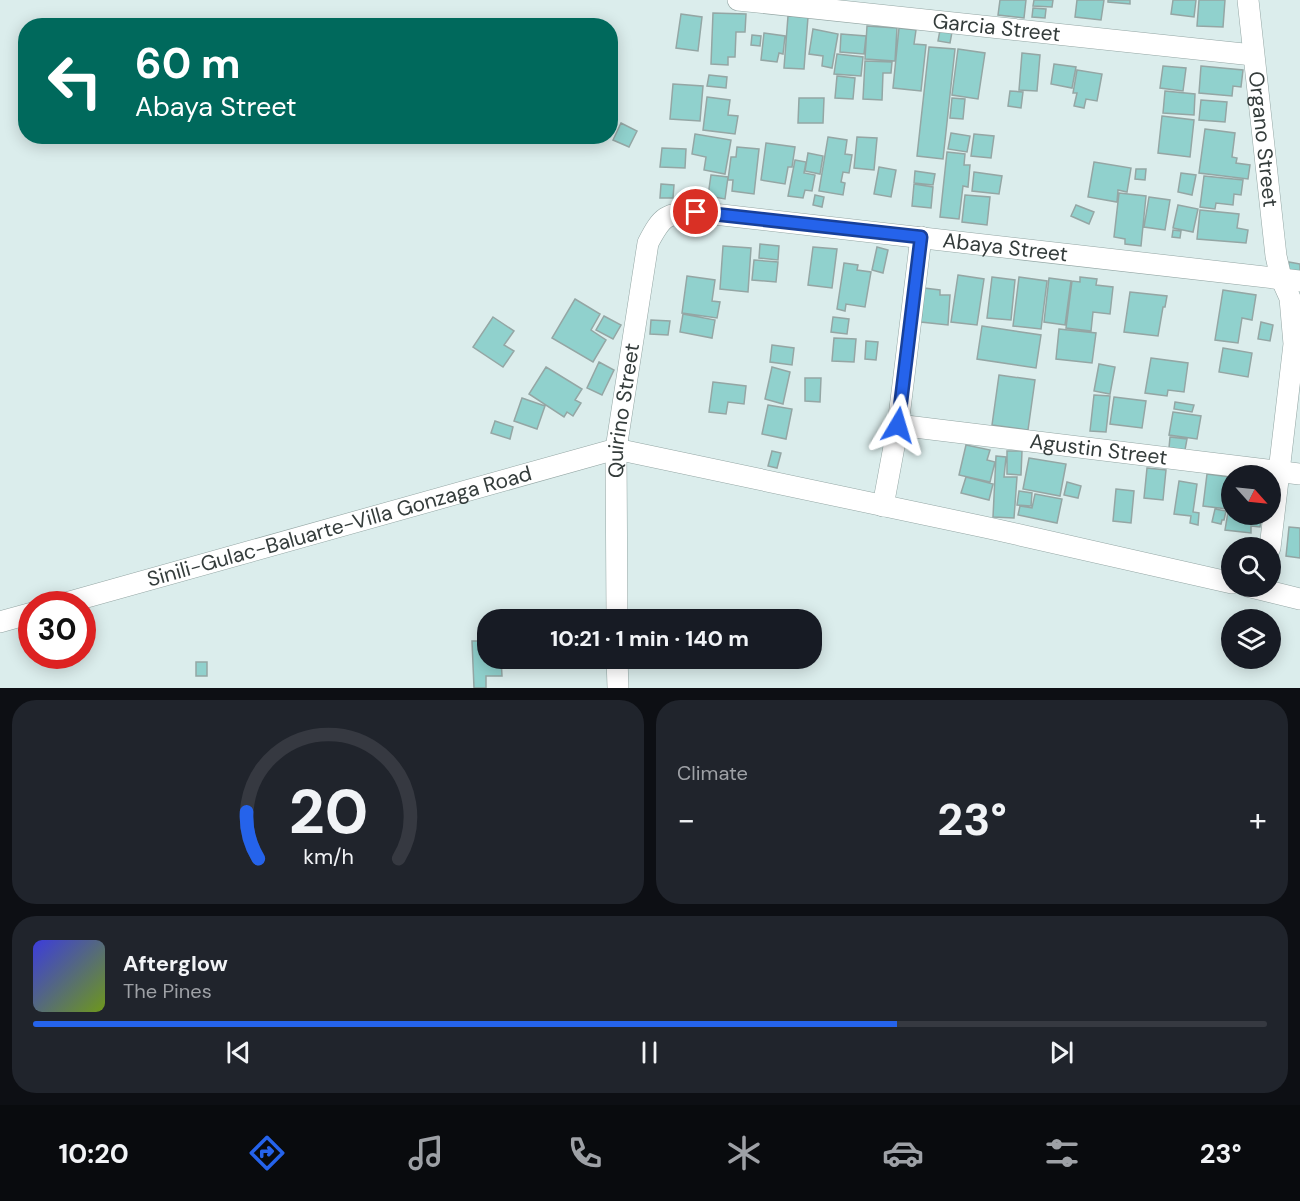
<!DOCTYPE html>
<html lang="en">
<head>
<meta charset="utf-8">
<style>
  :root { --surface:#171b24; --page:#20242c; --text:#f1f3f6; --muted:#9ea1a6; --line:#363941; --accent:#2563eb }
  body { margin:0; font-family:"DM Sans",sans-serif; background:var(--page); color:var(--text); height:100vh; display:flex; flex-direction:column; font-size:22px; white-space:nowrap }
  * { box-sizing:border-box; margin:0 }
  p { font-size:20px; color:var(--muted) }
  .icon { flex:none; width:33px; height:33px; fill:none; stroke:currentColor; stroke-width:2; stroke-linecap:round; stroke-linejoin:round }
  .map { position:relative; height:688px; overflow:hidden }
  .drawer { display:flex; flex-direction:column; gap:12px; padding:12px; background:#0d0f14; flex:1 }
  .drawer>* { flex:none }
  .guide { position:absolute; left:18px; top:18px; width:600px; height:126px; border-radius:24px; box-shadow:0 3px 15px #0003; background:#00695c; color:#fff; overflow:hidden }
  .needle { width:39px; rotate:117deg }
  .tools { position:absolute; left:1221px; top:465px; display:grid; gap:12px }
  .tools a { display:grid; place-items:center; width:60px; height:60px; border-radius:50%; background:var(--surface); box-shadow:0 3px 15px #0003; font-size:30px }
  .speed { position:absolute; left:18px; top:591px; display:flex; gap:12px; font-size:30px; font-weight:700; text-align:center }
  .speed>* { display:grid; place-content:center; width:78px; height:78px; border-radius:50%; background:var(--surface); box-shadow:0 3px 15px #0003; line-height:1 }
  .speed .limit { border:9px solid #d22; background:#fff; color:#111 }
  .pin { position:absolute; display:grid; place-items:center; width:51px; height:51px; color:#fff; margin:-26px; border:3px solid #fff; border-radius:50%; box-shadow:0 2px 6px #0007 }
  .me { position:absolute; width:66px; margin:-33px; rotate:7deg; stroke-linejoin:round; filter:drop-shadow(0 0 4px #0008) }
  .turn { display:flex; align-items:center; gap:21px; height:126px; padding:0 18px; font-size:27px }
  .turn .icon { width:78px; height:78px; stroke-width:2.5 }
  .turn b { display:block; font-size:42px; line-height:51px }
  .big { font-size:45px; font-weight:700; line-height:1.1 }
  .drawer .widget { flex:1; display:flex; flex-direction:column; justify-content:center; gap:9px; min-width:0; padding:0 21px; border-radius:24px; background:var(--page) }
  .drawer .dial { align-items:center; gap:0 }
  .dial svg { height:156px; overflow:visible; fill:none; stroke:var(--line); stroke-width:7; stroke-linecap:round; text-anchor:middle }
  .dial text { fill:var(--text); stroke:none }
  .song { display:flex; align-items:center; gap:18px }
  .cover { width:72px; height:72px; border-radius:9px; background:linear-gradient(135deg,hsl(240 70% 55%),hsl(80 70% 35%)) }
  .played { height:6px; border-radius:3px; background:linear-gradient(90deg,var(--accent) 70%,var(--line) 70%) }
  .keys { display:flex; justify-content:space-around; direction:ltr }
  .heat { display:flex; justify-content:space-between; align-items:center; font-size:33px; direction:ltr }
  .drawer .tiles { flex:1; display:grid; gap:12px; grid-template-columns:1fr 1fr }
  .widget:last-child { grid-column:span 2 }
  .trip { position:absolute; left:477px; top:609px; width:345px; height:60px; border-radius:24px; background:var(--surface); box-shadow:0 3px 15px #0003; font-weight:700; line-height:60px; text-align:center }
  .tab-bar { display:flex; height:96px; justify-content:space-around; align-items:center; background:#090b0e; color:var(--muted) }
  .tab-bar .icon { width:42px; height:42px }
  .tab-bar .selected { color:var(--accent) }
  .tab-bar b { font-size:27px; color:var(--text) }
  .map>svg:first-child { display:block }
  .building { fill:#90d1cd; stroke:#94a6a4; stroke-width:1.5 }
  .lines { fill:none; stroke-linecap:round; stroke-linejoin:round }
  .minor-casing { stroke:#94a6a4; stroke-width:22 }
  .minor { stroke:#fff; stroke-width:21 }
  .route-casing { stroke:#184099; stroke-width:15 }
  .route { stroke:#2563eb; stroke-width:10 }
  .labels { text-anchor:middle; stroke-width:5; stroke-linejoin:round; paint-order:stroke }
  .street-label { font-size:21px; fill:#343c3b; stroke:#fff }
</style>
</head>
<body>
<div class="map">
<svg width="1300" height="688" viewBox="0 0 1300 688">
  <rect width="100%" height="100%" fill="#dbedec"/>
  <path class="building" d="M1000,0H1026L1024,18L998,15Z
    M1034,0H1053L1052,7L1033,6Z
    M1077,0H1104L1101,20L1075,17Z
    M1108,0H1130V4L1108,2Z
    M1173,0H1196L1194,17L1171,14Z
    M1199,0H1225L1223,27L1197,26Z
    M1033,8L1046,9L1045,18L1032,17Z
    M713,13L746,14L745,32H736L735,57H728V65L711,64Z
    M681,14L702,17L698,51L676,48Z
    M788,16L808,17L804,69L784,68Z
    M867,26L897,28L895,61L865,59Z
    M899,28L916,30L914,44L926,45L921,91L893,88Z
    M813,29L838,34L832,68L822,66L823,56L809,54Z
    M940,30L952,32L950,43L938,41Z
    M764,33L785,36L783,54L779,53L777,62L761,60Z
    M841,34L866,36L864,54L840,52Z
    M752,35L761,36L760,46L751,45Z
    M929,47L955,49L943,159L917,156Z
    M958,49L985,53L978,99L952,95Z
    M1022,53L1040,55L1037,91L1019,90Z
    M837,54L863,57L861,76L834,74Z
    M865,61L892,62L891,73H883L882,100L863,99Z
    M1054,64L1076,67L1072,88L1051,84Z
    M1163,66L1186,68L1183,91L1160,88Z
    M1201,66L1243,70L1241,87L1233,86L1232,96L1199,93Z
    M1077,70L1102,74L1097,101L1086,99L1084,108L1074,106L1077,93H1073Z
    M709,75L727,77L726,88L707,86Z
    M837,76L855,78L853,99L835,98Z
    M673,84L703,86L700,121L670,119Z
    M1010,91L1023,92L1021,108L1008,106Z
    M1165,91L1195,94L1194,115L1163,113Z
    M707,97L730,100L728,115L738,116L735,134L703,130Z
    M799,98H824L823,123H798Z
    M952,98L965,99L963,119L950,118Z
    M1201,100L1227,102L1225,122L1199,120Z
    M1162,116L1194,120L1190,157L1158,153Z
    M621,123L637,131L629,147L613,140Z
    M1205,129L1235,133L1232,157L1237,158L1236,163L1250,165L1248,179L1199,173Z
    M951,133L970,136L967,152L948,149Z
    M695,134L731,140L725,174L704,170L706,157L692,154Z
    M974,134L994,136L991,158L971,156Z
    M828,137L847,140L845,154L852,155L849,173L843,172L841,182L845,183L843,195L819,191Z
    M857,137L877,138L874,170L854,168Z
    M766,143L795,147L792,167H788L785,184L761,180Z
    M737,147L759,149L754,194L732,191L733,180H728L731,157H736Z
    M662,148L686,149L685,168L660,167Z
    M947,152L965,154L964,165H970L968,187L963,186L959,219L940,217Z
    M808,153L823,156L820,174L805,171Z
    M795,160L806,162L804,173L815,175L812,191L805,190L803,198L788,196Z
    M1094,162L1131,168L1127,192L1118,190L1117,202L1088,197Z
    M879,167L896,170L891,197L874,194Z
    M1136,169H1146L1145,180L1135,179Z
    M915,171L935,174L933,185L914,183Z
    M974,172L1002,176L999,194L972,191Z
    M1181,173L1196,175L1192,195L1178,192Z
    M711,175L728,177L725,199L708,196Z
    M1204,176L1243,180L1241,195L1234,194L1233,205L1216,203L1215,209L1200,207Z
    M661,184L674,185L673,198H660Z
    M914,184L933,187L931,208L912,206Z
    M1119,193L1146,196L1141,246L1125,244V239L1114,237Z
    M815,195L824,197L822,207L813,205Z
    M965,195L990,197L987,225L962,222Z
    M1149,197L1170,200L1165,230L1144,227Z
    M1076,205L1094,212L1089,224L1071,216Z
    M1178,205L1198,209L1193,232L1173,228Z
    M1200,210L1239,214L1237,228L1248,230L1246,243L1197,239Z
    M1173,230L1181,231L1180,238L1172,237Z
    M760,244L779,246L778,260L759,258Z
    M723,246L751,248L748,292L720,289Z
    M813,247L837,249L832,288L808,285Z
    M877,247L888,250L883,273L872,270Z
    M754,260L778,262L776,282L752,280Z
    M1289,262L1300,264V275L1287,274Z
    M844,263L858,265L857,270L871,272L865,307L846,304L845,311L837,309Z
    M958,275L984,279L977,325L951,322Z
    M687,276L715,280L712,301L720,302L717,318L682,313Z
    M992,277L1015,280L1011,320L987,318Z
    M1019,277L1047,281L1041,329L1013,326Z
    M1080,277L1097,279L1096,285L1113,287L1110,314L1093,312L1091,331L1066,328L1072,281L1080,282Z
    M1049,278L1071,281L1065,325L1044,322Z
    M924,288L940,290V295H950L948,325L921,322Z
    M1223,290L1256,295L1252,320L1242,318L1238,343L1215,340Z
    M1130,292L1167,296L1165,307H1163L1158,336L1124,332Z
    M575,299L600,314L591,330L606,340L593,362L552,338Z
    M683,314L715,320L712,338L680,332Z
    M604,316L621,325L613,339L596,330Z
    M493,317L514,331L504,345L514,351L503,367L473,347Z
    M833,317L849,319L847,334L831,332Z
    M651,320L670,321L668,335L650,334Z
    M1261,322L1273,325L1270,341L1258,339Z
    M982,326L1041,335L1036,368L977,359Z
    M1059,329L1096,333L1092,363L1056,359Z
    M834,338L856,339L854,362L832,361Z
    M866,341L878,342L876,360L865,359Z
    M772,345L794,348L792,365L770,362Z
    M1223,348L1252,353L1248,377L1219,372Z
    M1151,358L1188,363L1184,392L1168,390L1167,396L1145,393Z
    M599,362L614,370L602,395L587,388Z
    M1099,364L1115,367L1110,394L1094,391Z
    M546,367L582,389L575,400L581,403L573,416L567,412L564,417L529,394Z
    M772,367L790,372L783,404L765,399Z
    M999,375L1035,380L1028,430L992,425Z
    M805,378H821L820,402L805,401Z
    M713,382L746,386L744,404L728,402L726,414L709,412Z
    M1094,395L1110,396L1106,432L1090,431Z
    M1114,397L1146,401L1142,428L1110,424Z
    M522,398L545,406L537,429L514,421Z
    M1175,402L1194,405L1192,412L1174,409Z
    M768,405L792,409L786,439L762,434Z
    M1173,412L1201,416L1197,439L1169,435Z
    M495,421L513,427L510,439L491,433Z
    M1170,437L1187,439L1185,450L1169,448Z
    M966,445L990,450L987,460L995,462L990,482L959,475Z
    M772,451L781,453L777,468L768,466Z
    M1007,451H1022L1021,475L1007,474Z
    M996,456L1006,457L1004,477H1017L1014,518L993,517Z
    M1029,458L1066,464L1060,496L1023,489Z
    M1147,468L1166,470L1163,500L1144,498Z
    M1207,474L1231,477L1227,509L1203,506Z
    M966,477L993,484L989,500L961,493Z
    M1179,481L1197,484L1193,512L1199,513L1198,525L1190,523L1191,516L1174,514Z
    M1067,482L1081,486L1078,498L1064,495Z
    M1116,489L1134,491L1131,523L1113,521Z
    M1019,491L1032,493L1031,506L1017,505Z
    M1035,494L1062,499L1057,523L1018,515L1020,506L1032,508Z
    M1215,509L1226,511L1224,520H1222L1221,524L1212,522Z
    M1228,512L1232,513V514L1262,516L1260,527L1251,526V533L1225,530Z
    M1289,527L1300,528V558L1286,556Z
    M472,641H488V658H501L502,676H486V688H474Z
    M196,662H207V676H196Z"/>
  <g class="lines">
    <defs>
      <g id="minor">
        <path id="s1" d="M738,0L1253,55"/>
        <path id="s2" d="M1248,0L1276,256L1281,278L1290,298L1294,344L1270,548"/>
        <path id="s3" d="M898,425L1300,474"/>
        <path d="M883,506L898,425L921,237"/>
        <path d="M1247,586L1300,599"/>
        <path id="s4" d="M62,604L616,449L989,528L1232,583"/>
        <path id="s5" d="M617,620L616,449L648,243C662,216 666,213 696,212L1300,281"/>
        <path d="M0,622L32,613"/>
        <path d="M617,658L618,688"/>
      </g>
    </defs>
    <use href="#minor" class="minor-casing"/>
    <use href="#minor" class="minor"/>
  </g>
  <g class="lines">
    <defs>
      <path id="route" d="M696,212L921,237L898,425"/>
    </defs>
    <use href="#route" class="route-casing"/>
    <use href="#route" class="route"/>
  </g>
  <g class="labels">
    <g class="street-label">
      <text dy="7" stroke="none"><textPath href="#s1" startOffset="260">Garcia Street</textPath></text>
      <text dy="7" stroke="none"><textPath href="#s2" startOffset="140">Organo Street</textPath></text>
      <text dy="7" stroke="none"><textPath href="#s5" startOffset="753">Abaya Street</textPath></text>
      <text dy="7" stroke="none"><textPath href="#s5" startOffset="210">Quirino Street</textPath></text>
      <text dy="7" stroke="none"><textPath href="#s3" startOffset="202">Agustin Street</textPath></text>
      <text dy="7" stroke="none"><textPath href="#s4" startOffset="288">Sinili-Gulac-Baluarte-Villa Gonzaga Road</textPath></text>
    </g>
  </g>
</svg>
<div class="tools">
<a><svg class="needle" viewBox="-14 -14 28 28"><path d="M0-13l5 13h-10z" fill="#e53935"/><path d="M0 13l5-13h-10z" fill="#9ea1a6"/></svg></a>
<a><svg class="icon" aria-label="search" viewBox="0 0 24 24"><circle cx="10" cy="10" r="6"/><path d="M15 15l6 6"/></svg></a>
<a><svg class="icon" aria-label="layers" viewBox="0 0 24 24"><path d="M12 4l9 5-9 5-9-5zM3 14l9 5 9-5"/></svg></a>
</div>
<div class="speed"><div class="limit">30</div></div>
<div class="pin" style="left:696px;top:212px;background:#d93025"><svg class="icon" aria-label="arrive" viewBox="0 0 24 24"><path d="M6 21V4h12l-3 4 3 4H6"/></svg></div>
<svg class="me" style="left:898px;top:425px" viewBox="-20 -20 40 40"><path d="M0-17L14 15 0 8-14 15z" fill="#2563eb" stroke="#fff" stroke-width="4"/></svg>
<div class="trip">10:21 · 1 min · 140 m</div>
<div class="guide">
<div class="turn"><svg class="icon" aria-label="left" viewBox="0 0 24 24"><path d="M17 20v-9H6M10 6l-5 5 5 5"/></svg><div><b>60 m</b>Abaya Street</div></div>
</div>
</div>
<section class="drawer">
<div class="tiles">
<div class="widget dial"><svg viewBox="0 0 100 80">
<path d="M14 69A42 42 0 1 1 86 69"/>
<path d="M14 69A42 42 0 0 1 8 45" stroke="#2563eb"/>
<text x="50" y="56" font-size="32" font-weight="700">20</text>
<text x="50" y="72" font-size="11">km/h</text>
</svg></div>
<div class="widget"><p>Climate</p>
<div class="heat"><a>−</a><b class="big">23°</b><a>+</a></div>
</div>
<div class="widget">
<div class="song"><i class="cover"></i><div><b>Afterglow</b><p>The Pines</p></div></div>
<div class="played"></div>
<div class="keys"><svg class="icon" aria-label="previous" viewBox="0 0 24 24"><path d="M18 5L8 12l10 7zM5 5v14"/></svg><svg class="icon" aria-label="pause" viewBox="0 0 24 24"><path d="M8 5v14M16 5v14"/></svg><svg class="icon" aria-label="next" viewBox="0 0 24 24"><path d="M6 5l10 7-10 7zM19 5v14"/></svg></div>
</div>
</div>
</section>
<nav class="tab-bar">
<b>10:20</b>
<svg class="icon selected" aria-label="directions" viewBox="0 0 24 24"><path d="M12 3l9 9-9 9-9-9zM9 14v-3h6M13 9l2 2-2 2"/></svg>
<svg class="icon" aria-label="music" viewBox="0 0 24 24"><path d="M9 18V5l10-2v13"/><circle cx="6" cy="18" r="3"/><circle cx="16" cy="16" r="3"/></svg>
<svg class="icon" aria-label="phone" viewBox="0 0 24 24"><path d="M5 4h4l2 5-3 2q2 4 5 5l2-3 5 2v4C11 20 4 13 5 4z"/></svg>
<svg class="icon" aria-label="climate" viewBox="0 0 24 24"><path d="M12 3v18M4 7l16 10M4 17L20 7"/></svg>
<svg class="icon" aria-label="car" viewBox="0 0 24 24"><path d="M5 17H2v-5l4-1 3-4h7l3 4 3 1v5h-3M9 17h6M6 11h13"/><circle cx="7" cy="17" r="2"/><circle cx="17" cy="17" r="2"/></svg>
<svg class="icon" aria-label="filters" viewBox="0 0 24 24"><path d="M4 7h16M4 17h16"/><circle cx="9" cy="7" r="2"/><circle cx="15" cy="17" r="2"/></svg>
<b>23°</b>
</nav>
</body>
</html>
